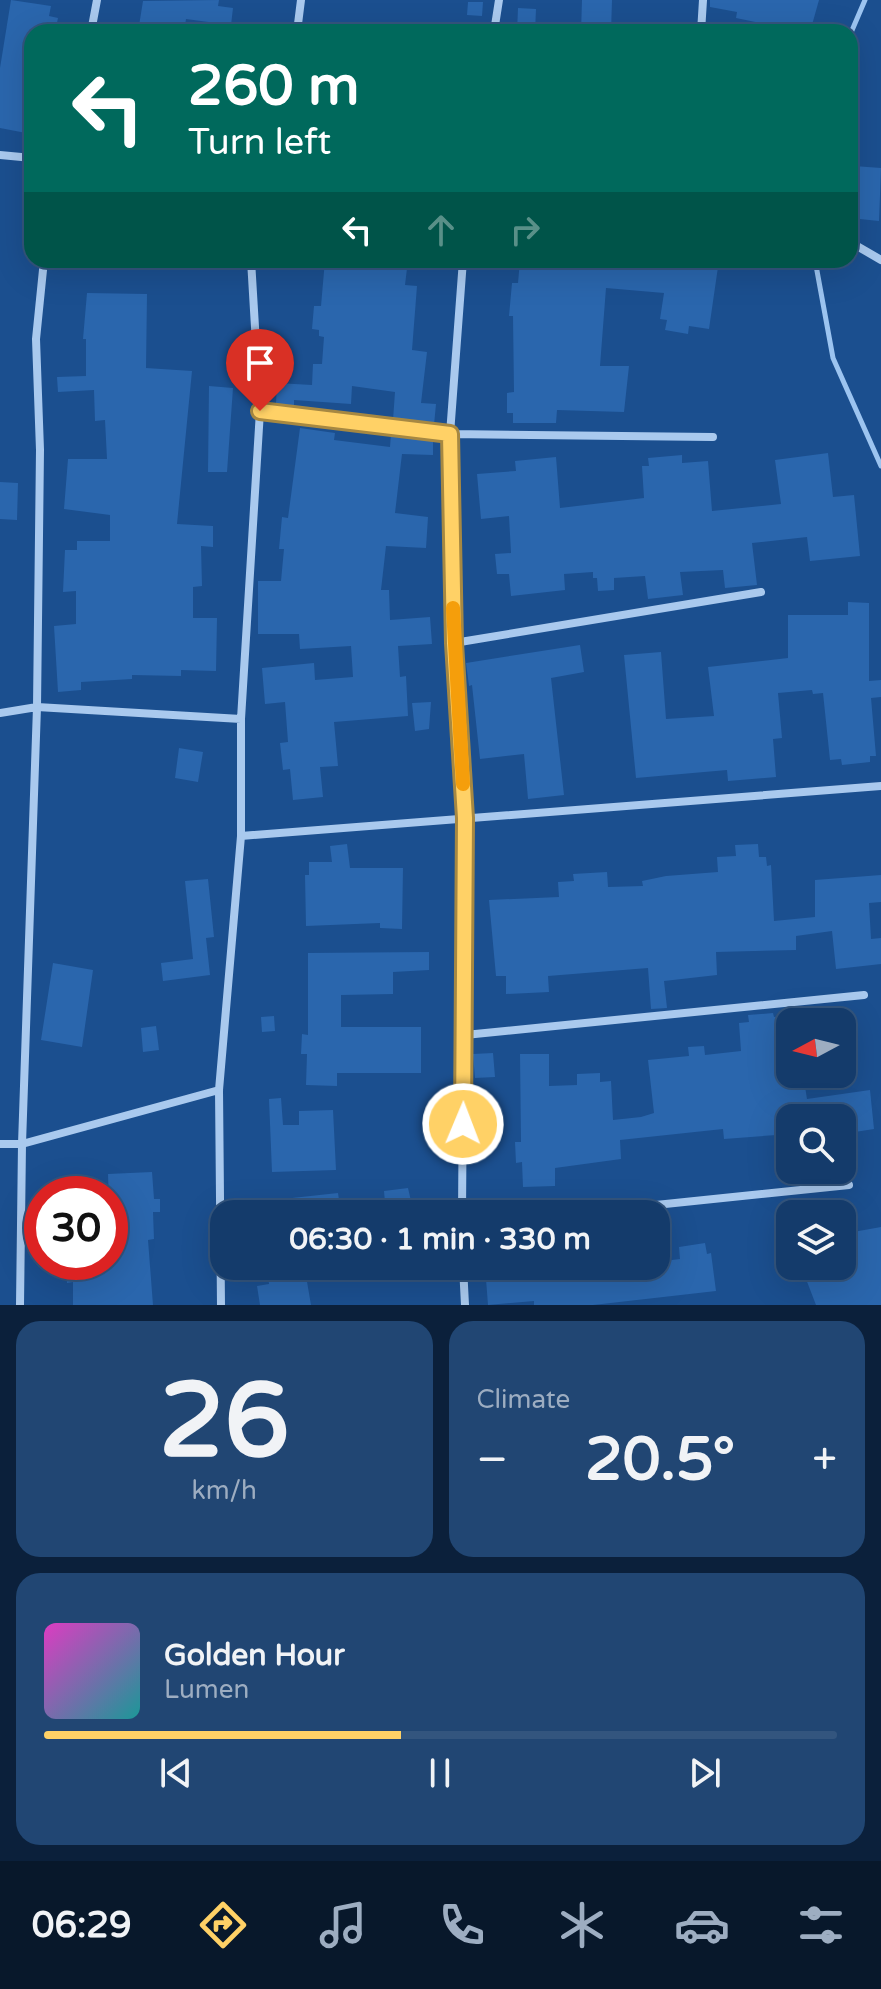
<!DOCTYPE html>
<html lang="en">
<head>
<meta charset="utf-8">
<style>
  :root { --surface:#143b6b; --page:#214673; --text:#f1f3f6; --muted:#9dadc1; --line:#33557e; --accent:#ffd166 }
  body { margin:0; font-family:"Varela Round",sans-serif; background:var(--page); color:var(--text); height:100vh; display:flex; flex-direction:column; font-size:30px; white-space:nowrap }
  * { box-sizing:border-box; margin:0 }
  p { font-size:26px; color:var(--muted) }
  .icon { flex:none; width:44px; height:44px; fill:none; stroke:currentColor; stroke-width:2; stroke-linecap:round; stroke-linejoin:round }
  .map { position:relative; height:1305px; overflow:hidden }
  .panel { display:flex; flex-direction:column; gap:16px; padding:16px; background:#0b203b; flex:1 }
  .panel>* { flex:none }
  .guide { position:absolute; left:24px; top:24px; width:834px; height:244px; border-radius:24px; box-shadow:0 8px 32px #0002,0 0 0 2px var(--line); background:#00695c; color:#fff; overflow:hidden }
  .needle { width:52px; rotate:263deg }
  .controls { position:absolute; left:776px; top:1008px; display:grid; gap:16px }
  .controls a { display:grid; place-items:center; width:80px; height:80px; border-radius:16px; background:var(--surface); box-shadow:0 8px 32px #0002,0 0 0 2px var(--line); font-size:40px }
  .speed { position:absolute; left:24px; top:1176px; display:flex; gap:16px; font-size:40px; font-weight:700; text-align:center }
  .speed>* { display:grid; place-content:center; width:104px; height:104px; border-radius:50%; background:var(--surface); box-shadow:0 8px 32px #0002,0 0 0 2px var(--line); line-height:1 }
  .speed .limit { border:12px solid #d22; background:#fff; color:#111 }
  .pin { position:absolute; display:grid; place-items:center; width:68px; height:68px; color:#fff; margin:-82px -34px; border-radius:50% 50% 50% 0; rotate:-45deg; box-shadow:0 0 8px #0007 }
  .pin .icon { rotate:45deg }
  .me { position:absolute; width:88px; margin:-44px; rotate:1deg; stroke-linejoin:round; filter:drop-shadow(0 0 6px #0008) }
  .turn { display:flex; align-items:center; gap:28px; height:168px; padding:0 32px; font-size:36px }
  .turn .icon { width:104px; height:104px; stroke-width:2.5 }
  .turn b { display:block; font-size:56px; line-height:68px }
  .lanes { display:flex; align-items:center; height:76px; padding:0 32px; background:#0003; justify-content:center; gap:40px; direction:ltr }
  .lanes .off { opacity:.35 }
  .big { font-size:60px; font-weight:800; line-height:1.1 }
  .panel .tile { flex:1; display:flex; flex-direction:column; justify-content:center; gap:12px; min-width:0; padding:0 28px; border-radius:24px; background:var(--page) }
  .panel .dial { align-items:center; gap:0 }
  .dial b { font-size:104px; line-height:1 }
  .song { display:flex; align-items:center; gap:24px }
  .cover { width:96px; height:96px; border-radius:12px; background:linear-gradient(135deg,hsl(310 70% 55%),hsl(180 70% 35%)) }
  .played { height:8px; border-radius:4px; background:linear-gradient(90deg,var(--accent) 45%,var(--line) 45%) }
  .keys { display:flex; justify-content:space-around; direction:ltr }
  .heat { display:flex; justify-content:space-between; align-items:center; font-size:44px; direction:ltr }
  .panel .tiles { flex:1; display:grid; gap:16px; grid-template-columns:1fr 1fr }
  .tile:last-child { grid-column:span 2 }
  .trip { position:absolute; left:210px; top:1200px; width:460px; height:80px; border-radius:24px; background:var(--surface); box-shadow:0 8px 32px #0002,0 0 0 2px var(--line); font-weight:800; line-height:80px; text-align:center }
  .dock { display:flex; height:128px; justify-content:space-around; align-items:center; background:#08182b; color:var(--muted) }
  .dock .icon { width:56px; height:56px }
  .dock .current { color:var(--accent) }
  .dock b { font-size:36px; color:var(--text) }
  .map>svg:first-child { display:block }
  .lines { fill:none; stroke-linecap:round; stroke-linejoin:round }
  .stream { stroke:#9cc4f0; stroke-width:5 }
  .building { fill:#2a66ad }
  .minor { stroke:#a9c9ee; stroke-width:8 }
  .route-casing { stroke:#a68842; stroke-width:20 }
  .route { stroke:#ffd166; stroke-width:14 }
  .slow { stroke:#f59e0b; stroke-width:14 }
</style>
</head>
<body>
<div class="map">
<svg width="881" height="1305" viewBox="0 0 881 1305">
  <rect width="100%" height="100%" fill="#1b4f8f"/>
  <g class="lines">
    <path class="stream" d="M850,35L865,0
      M815,260L833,358L881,466"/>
  </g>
  <path class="building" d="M11,0L51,6L49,16L58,18L55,32H32V95L26,133L0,128V68Z
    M219,0L218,6L233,8L231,25L186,19L184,32H138L143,1Z
    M582,0H612L611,32H581Z
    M710,0H819L810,32H773L775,26L736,18L737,12L710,7Z
    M468,2H483L482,16L467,15Z
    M518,8L536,9L535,32H517Z
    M854,166L881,168L879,221L850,218Z
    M325,260H408L405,285L417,286L412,350L427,352L421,403L436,404L434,425L393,420L395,392L352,386L351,404L294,400V408L276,403L277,383L312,385L313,364H322L324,337L319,336V330L312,329L314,306H321Z
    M520,260H719L709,329L689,326L688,334L665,330L667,320L660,319L664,293L606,288L600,366H629L624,412L557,410L556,423H513V413H507V393L514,392L513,316H509L512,283H518Z
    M87,293L147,294L146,368L192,371L177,524L213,526V547L201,546L202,586L193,587V618H217L216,671L181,670V676L132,675V679L81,682V690L58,692L54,626L76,624V591L63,592L65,550H77V541H110V515L64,509L68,459H107L105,420L95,421L94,390L58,392L57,377L86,376V339H83Z
    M209,386L233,388L227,472H208Z
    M300,428L335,433L334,440L390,447L391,434L433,439V455L402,454L395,513L428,517L426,548L386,546L381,590H389L390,620L430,617L432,644L398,646L400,677L406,676L408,716L334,722L338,766L320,767L323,797L293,800L290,769L283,770L280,743L288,742L285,702L265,704L262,668L314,663L315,680L353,677L351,646L300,649L299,634H258V581H281L284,549H279L282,517L288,518Z
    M828,453L833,497L854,495L860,556L810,561L807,537L752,543L757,585L725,588L723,570L680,572L683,595L648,599L645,576L614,578V590L598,591L597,578H593V572L564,574L565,590L511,596L509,574H497L495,554L511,553L509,516L481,519L477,474L516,471L515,461L556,457L560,508L644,498L642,466H649L648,458L682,455V463L708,461L712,511L781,504L775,460Z
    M0,482L18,483L17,520L0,519Z
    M848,602L869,603V681L881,680V697L871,698L876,756H870V762L842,765L841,759L830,760L823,693L813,694L812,690L778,693L782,738L773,739L776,777L728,781L727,770L636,778L624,655L661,652L666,719L714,716L708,667L788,658V615H848Z
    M580,645L584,672L551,678L564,795L528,799L524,754L480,759L472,685L469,686L466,663Z
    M431,702L429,729L415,731L412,703Z
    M179,748L203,752L198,782L175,778Z
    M347,844L350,868H403L402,929L380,928V923L306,926L305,875H309V862H332L330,846Z
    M758,844L759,857H766L767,866L771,865L774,921L815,917V880L881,875V902L869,903L871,939L881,938V964L836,969L832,931L796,936V950L716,952L717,975L664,981L667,1008L651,1009L648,968L548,976L549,992L506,994V976H496L489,900L559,897L558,882L574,881L573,874L607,872L608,887L643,886L642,881L666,876L718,872L717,857L736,856L735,845Z
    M208,879L214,937L206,938L210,975L163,981L161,963L193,959L185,881Z
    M429,952V970L393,972V994L341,995V1027H421V1073H337V1086L306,1085L307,1054H301L302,1034L308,1035V953Z
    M53,963L93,970L82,1047L41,1040Z
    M773,1013L774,1017L790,1015V1074H803L807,1099L870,1090L874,1129L842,1134V1118H788L790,1134L724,1139L723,1129L620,1140L621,1159L555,1168V1186L523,1187L522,1162L516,1163L515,1142H521L520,1054H549V1086L577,1085V1074L600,1073V1082L611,1081L613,1120L641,1117L654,1113L648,1060L689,1056L688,1047L704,1046L705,1055L741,1051L739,1023L749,1022L748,1015Z
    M274,1016L275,1031L262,1032L261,1017Z
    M156,1026L159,1050L143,1052L141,1028Z
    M493,1053L495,1077L475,1078L473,1054Z
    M281,1098L283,1125H299V1111L333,1110L336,1170L272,1172L269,1099Z
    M152,1172L154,1199H160V1212H153L154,1239L148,1240L153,1305H73V1282L67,1283L66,1262H111L108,1174Z
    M408,1188L414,1214H386L384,1191Z
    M338,1193L341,1214H293L292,1198Z
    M881,1227V1305H816L801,1266H842V1234Z
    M705,1243L707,1254L711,1253L716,1291L593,1305H534V1301L488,1305L485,1266H656V1262L680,1259L679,1247Z
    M305,1270L311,1305H260L257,1286L269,1284L268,1275Z"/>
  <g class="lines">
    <path class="minor" d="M91,32L97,0
      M297,32L301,0
      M494,32L499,0
      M701,32L703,0
      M0,155L32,158
      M850,242L881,260
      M260,411L450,434L713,437
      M454,643L761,592
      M0,713L37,707L241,719
      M241,836L881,786
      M465,1035L864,995
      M0,1144H22L219,1090
      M462,1214L465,818L454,643L450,434L463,260
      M569,1214L849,1185
      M463,1266L465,1305
      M20,1305L22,1144L37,707L40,450L36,339L44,260
      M221,1305L219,1090L241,836V719L260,411L251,260"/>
  </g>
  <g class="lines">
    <defs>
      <path id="route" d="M260,411L450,434L454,643L465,818L463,1124"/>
    </defs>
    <use href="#route" class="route-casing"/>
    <use href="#route" class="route"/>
    <path class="slow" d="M453,608L463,784"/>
  </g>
</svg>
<div class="controls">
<a><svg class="needle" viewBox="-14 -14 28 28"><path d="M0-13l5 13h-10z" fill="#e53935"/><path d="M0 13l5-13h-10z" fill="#9dadc1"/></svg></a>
<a><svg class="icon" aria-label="search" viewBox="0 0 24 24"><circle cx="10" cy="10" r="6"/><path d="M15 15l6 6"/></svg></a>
<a><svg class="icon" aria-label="layers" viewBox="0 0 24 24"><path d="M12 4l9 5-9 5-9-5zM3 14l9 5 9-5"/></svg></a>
</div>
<div class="speed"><div class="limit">30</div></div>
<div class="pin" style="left:260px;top:411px;background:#d93025"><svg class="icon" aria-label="arrive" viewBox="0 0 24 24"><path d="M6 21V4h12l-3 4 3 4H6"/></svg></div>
<svg class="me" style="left:463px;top:1124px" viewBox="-20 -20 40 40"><circle r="17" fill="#ffd166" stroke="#fff" stroke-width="3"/><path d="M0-11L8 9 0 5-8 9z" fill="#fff"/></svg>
<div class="trip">06:30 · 1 min · 330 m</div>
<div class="guide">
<div class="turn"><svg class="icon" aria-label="left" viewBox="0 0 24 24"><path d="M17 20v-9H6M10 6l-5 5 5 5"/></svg><div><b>260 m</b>Turn left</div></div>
<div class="lanes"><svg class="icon" aria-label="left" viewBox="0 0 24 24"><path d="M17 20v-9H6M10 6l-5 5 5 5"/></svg><svg class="icon off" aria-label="ahead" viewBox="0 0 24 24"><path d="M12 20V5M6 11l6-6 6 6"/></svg><svg class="icon off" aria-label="right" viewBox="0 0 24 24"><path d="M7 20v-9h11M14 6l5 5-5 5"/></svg></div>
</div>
</div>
<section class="panel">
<div class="tiles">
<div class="tile dial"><b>26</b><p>km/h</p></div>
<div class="tile"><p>Climate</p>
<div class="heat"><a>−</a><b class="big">20.5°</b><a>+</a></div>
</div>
<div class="tile">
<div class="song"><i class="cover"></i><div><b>Golden Hour</b><p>Lumen</p></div></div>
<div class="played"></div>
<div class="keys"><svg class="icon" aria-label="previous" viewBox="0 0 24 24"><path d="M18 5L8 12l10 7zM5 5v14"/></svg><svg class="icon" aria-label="pause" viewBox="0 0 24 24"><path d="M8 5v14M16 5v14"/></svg><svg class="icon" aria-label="next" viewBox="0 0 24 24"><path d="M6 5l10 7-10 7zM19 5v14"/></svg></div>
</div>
</div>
</section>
<nav class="dock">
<b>06:29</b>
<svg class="icon current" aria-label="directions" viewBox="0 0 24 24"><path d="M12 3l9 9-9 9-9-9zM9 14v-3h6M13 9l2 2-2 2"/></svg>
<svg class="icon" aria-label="music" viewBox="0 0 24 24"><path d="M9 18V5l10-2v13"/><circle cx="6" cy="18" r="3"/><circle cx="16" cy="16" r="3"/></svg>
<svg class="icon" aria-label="phone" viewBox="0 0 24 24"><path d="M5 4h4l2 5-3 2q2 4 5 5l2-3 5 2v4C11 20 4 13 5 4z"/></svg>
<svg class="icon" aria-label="climate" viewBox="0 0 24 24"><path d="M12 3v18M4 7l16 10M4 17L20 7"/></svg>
<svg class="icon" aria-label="car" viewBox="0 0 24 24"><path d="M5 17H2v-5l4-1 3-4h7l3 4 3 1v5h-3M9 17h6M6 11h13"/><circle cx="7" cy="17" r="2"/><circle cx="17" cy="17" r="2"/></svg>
<svg class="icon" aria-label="filters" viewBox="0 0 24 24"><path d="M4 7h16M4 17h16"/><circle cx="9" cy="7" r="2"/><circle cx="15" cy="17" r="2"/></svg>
</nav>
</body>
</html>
